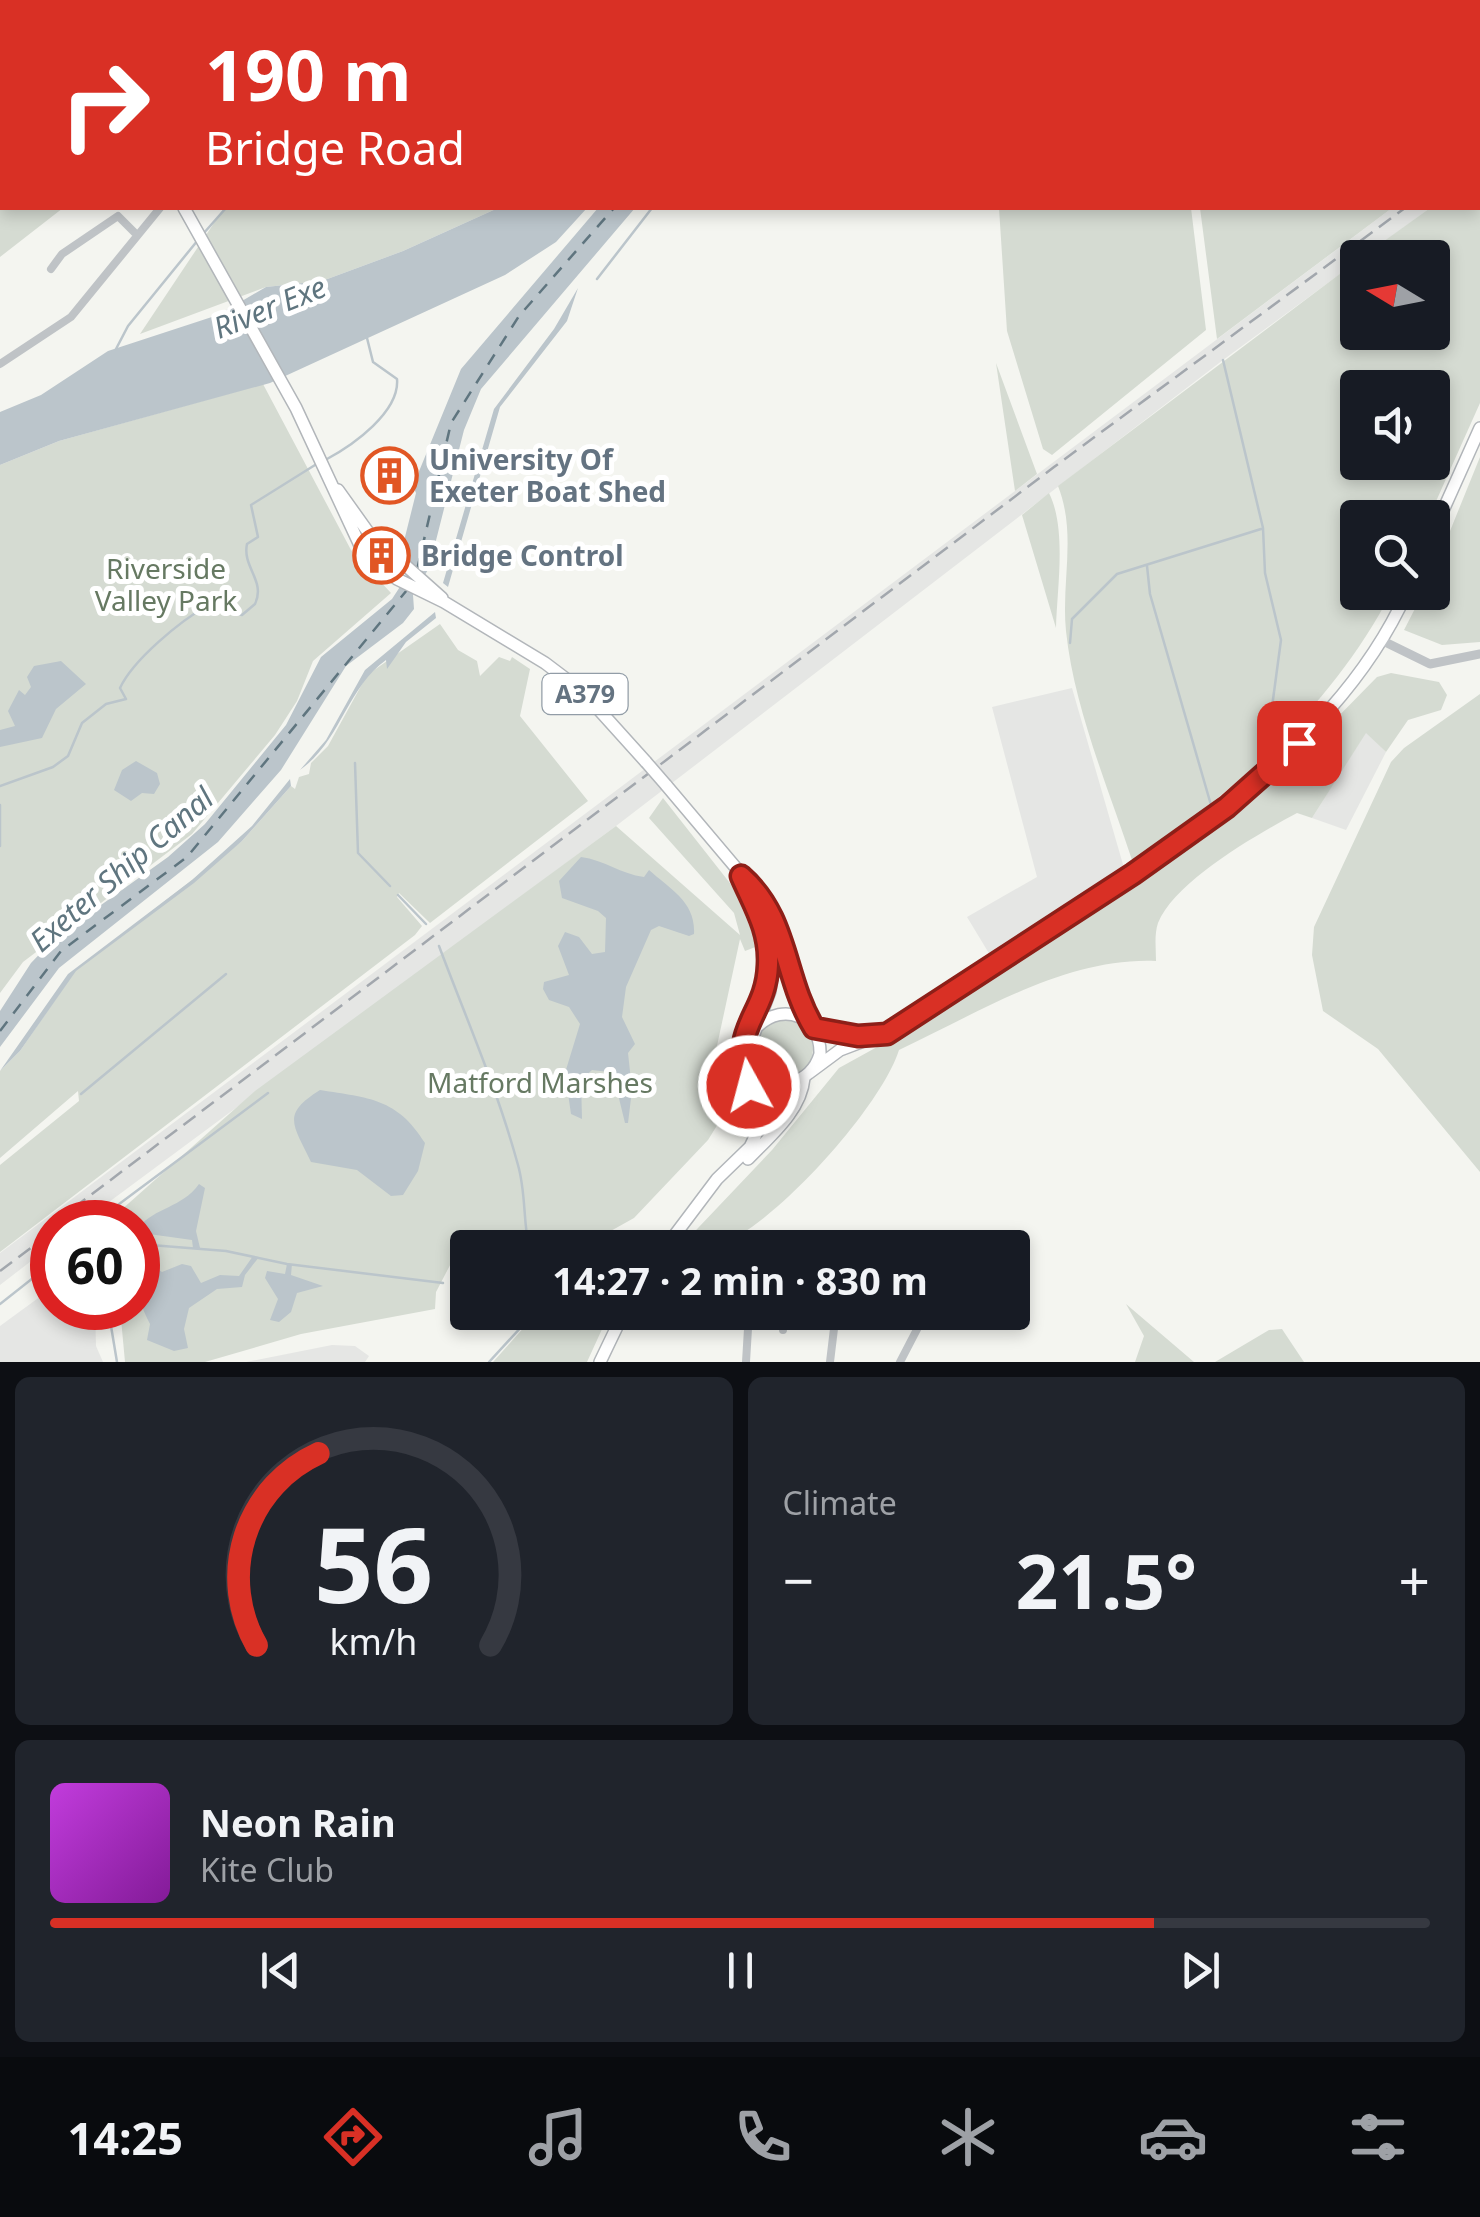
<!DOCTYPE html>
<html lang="en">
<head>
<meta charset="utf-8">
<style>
  :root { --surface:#171b24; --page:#20242c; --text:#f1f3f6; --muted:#9ea1a6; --line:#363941; --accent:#d93025 }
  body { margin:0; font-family:"Noto Sans",sans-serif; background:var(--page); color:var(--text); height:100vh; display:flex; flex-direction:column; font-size:38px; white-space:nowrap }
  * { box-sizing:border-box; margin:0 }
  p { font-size:32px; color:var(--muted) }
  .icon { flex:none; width:55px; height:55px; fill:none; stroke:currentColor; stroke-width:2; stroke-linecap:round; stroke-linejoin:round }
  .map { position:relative; height:1362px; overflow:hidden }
  .panel { display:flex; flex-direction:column; gap:15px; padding:15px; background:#0d0f14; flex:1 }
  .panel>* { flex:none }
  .guide { position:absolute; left:0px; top:0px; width:1480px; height:210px; box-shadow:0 5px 15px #0003; background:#d93025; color:#fff; overflow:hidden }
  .needle { width:65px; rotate:280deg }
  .buttons { position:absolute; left:1340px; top:240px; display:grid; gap:20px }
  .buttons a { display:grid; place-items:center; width:110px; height:110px; border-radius:10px; background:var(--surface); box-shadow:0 5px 15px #0003; font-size:50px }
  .speed { position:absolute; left:30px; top:1200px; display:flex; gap:20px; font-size:50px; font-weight:700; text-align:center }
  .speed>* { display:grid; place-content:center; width:130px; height:130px; border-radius:50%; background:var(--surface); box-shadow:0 5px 15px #0003; line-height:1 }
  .speed .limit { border:15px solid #d22; background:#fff; color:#111 }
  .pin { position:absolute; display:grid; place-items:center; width:85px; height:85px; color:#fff; margin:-42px; border-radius:20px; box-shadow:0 5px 15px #0006 }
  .me { position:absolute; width:110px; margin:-55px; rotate:353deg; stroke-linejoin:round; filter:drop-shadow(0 0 8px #0008) }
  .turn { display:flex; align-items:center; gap:35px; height:210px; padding:0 40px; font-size:45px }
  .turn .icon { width:130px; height:130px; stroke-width:2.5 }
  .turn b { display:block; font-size:70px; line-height:85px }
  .big { font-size:75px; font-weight:700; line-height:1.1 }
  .panel .tile { flex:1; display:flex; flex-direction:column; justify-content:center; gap:15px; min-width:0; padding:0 35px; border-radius:15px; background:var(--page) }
  .panel .dial { align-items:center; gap:0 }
  .dial svg { height:260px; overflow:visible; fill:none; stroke:var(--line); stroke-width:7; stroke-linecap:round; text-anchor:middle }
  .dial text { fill:var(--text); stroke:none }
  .song { display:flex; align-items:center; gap:30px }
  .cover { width:120px; height:120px; border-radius:15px; background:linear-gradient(135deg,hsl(290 70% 55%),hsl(290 70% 35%)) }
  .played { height:10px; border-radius:5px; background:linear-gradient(90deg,var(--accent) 80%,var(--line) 80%) }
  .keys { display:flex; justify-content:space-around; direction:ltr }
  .heat { display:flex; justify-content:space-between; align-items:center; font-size:55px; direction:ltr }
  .panel .tiles { flex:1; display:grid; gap:15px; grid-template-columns:1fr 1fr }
  .tile:last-child { grid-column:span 2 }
  .trip { position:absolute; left:450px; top:1230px; width:580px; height:100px; border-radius:10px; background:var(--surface); box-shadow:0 5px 15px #0003; font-weight:700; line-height:100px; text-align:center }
  .tab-bar { display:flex; height:160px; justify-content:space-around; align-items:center; background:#090b0e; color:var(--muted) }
  .tab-bar .icon { width:70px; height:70px }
  .tab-bar .on { color:var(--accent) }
  .tab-bar b { font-size:45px; color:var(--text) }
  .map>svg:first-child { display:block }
  .built { fill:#e5e6e4 }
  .green { fill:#d5dbd2; fill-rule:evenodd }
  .water { fill:#bbc5cb }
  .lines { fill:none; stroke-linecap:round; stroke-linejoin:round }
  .stream { stroke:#bbc5cb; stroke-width:2.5 }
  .ferry { stroke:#5f757f; stroke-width:2.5; stroke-dasharray:12 10; stroke-linecap:butt }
  .primary-casing { stroke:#b2b6ba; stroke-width:14 }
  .minor { stroke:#bfc3c6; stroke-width:8 }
  .tertiary { stroke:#bfc3c6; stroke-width:9 }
  .primary { stroke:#fff; stroke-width:11 }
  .rail { stroke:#a2a7ad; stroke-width:2.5; stroke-dasharray:15 8; stroke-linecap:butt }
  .primary-bridge-casing { stroke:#b2b6ba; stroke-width:14; stroke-linecap:butt }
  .primary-bridge { stroke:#fff; stroke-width:11 }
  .route-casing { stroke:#8d1f18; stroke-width:25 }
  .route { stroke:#d93025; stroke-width:18 }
  .labels { text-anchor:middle; stroke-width:10; stroke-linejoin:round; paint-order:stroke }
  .shield { fill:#fff; stroke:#929da7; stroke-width:2.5 }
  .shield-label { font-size:25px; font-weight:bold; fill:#647381 }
  .poi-label { font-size:28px; font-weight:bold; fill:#647381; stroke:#fff; text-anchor:start }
  .park-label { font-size:28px; fill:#667962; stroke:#fff }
  .water-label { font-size:30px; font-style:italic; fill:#5f757f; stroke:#fff }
</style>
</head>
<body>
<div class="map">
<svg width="1480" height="1362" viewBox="0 0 1480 1362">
  <rect width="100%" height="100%" fill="#f4f5f0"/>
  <path class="built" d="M1392,208H1430L1223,360L616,826L82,1222H52V1245L0,1285V1253Z
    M1072,688L1124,868L990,955L967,917L1037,877L992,707Z
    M1366,732L1386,752L1346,830L1312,818Z
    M52,1288V1308H95L96,1346L103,1362H0V1326Z
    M332,1345L355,1346L369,1356L365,1362H246Z"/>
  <path class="green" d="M973,0H1480V143L1478,2Z
    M0,60L2,208H63L0,257Z
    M1480,171V403L1429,517L1358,518V592L1391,593C1333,704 1237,792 1132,860C1108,787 1074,708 1066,631C1061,582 1077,534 1058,486L1357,261L1358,332H1432V258L1362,257L1430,208H1478ZM1358,388H1432V462H1358Z
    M224,208H498L403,251L322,281L266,287L140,334Z
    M999,208H1191L1206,330L1052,455L1043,449L1007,331Z
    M1200,208H1392L1217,339Z
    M996,363L1037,474L1015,491Z
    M263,384L351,550L391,593L313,661L297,701L275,735L192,834L23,962L0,993V465L59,441Z
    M1480,457V642L1442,645L1404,630L1423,593L1432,592L1433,573Z
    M1049,493C1067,529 1057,588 1056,628L1022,515Z
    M440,624L458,650L477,661L480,676L499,657L510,661L512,657L530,669L520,716L588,801L430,923L399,893L397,897L422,926L415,935L0,1252V1165L79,1101L78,1091L0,1158V1071L20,1051L75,971L242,841L291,786L295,789L299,777L309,774L311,763L328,746L367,675Z
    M1391,673L1439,682L1447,695L1441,710L1408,720L1386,752L1366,733L1312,818L1297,813C1258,834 1175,881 1158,923C1154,935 1156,948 1156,961C1066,957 980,1012 899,1050C881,1107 776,1224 719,1246C708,1250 691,1248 680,1247L772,1150L839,1068L906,1031L1191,842L1278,778L1377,677Z
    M1480,694V1172L1378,1049L1323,1011L1312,955L1314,927L1391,762L1404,748Z
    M663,798L733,887L758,946L745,951L740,939L712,1069L726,1111L708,1140L634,1218L582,1247L468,1248L467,1256L459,1248L436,1292L435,1309L301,1334L205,1362H125L120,1308H138V1222L111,1219L255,1091L616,826L740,935L734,913L649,818Z
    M755 1049a29 29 0 1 1 58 0a29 29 0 1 1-58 0Z
    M1126,1304L1194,1362H1135L1144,1336Z
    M575,1312L608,1316L587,1362H493L527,1324V1313Z
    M1282,1329L1304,1362H1215L1269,1330Z"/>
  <path class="water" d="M498,208H587L556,242L505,275L270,383L59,441L0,465V412L41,395L108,351L218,315L266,287L322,281L403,251Z
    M598,208H635L481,389L464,430L429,568L413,595L414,609L403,623L346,666L281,770L218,842L59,968L0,1047V1011L31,963L55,938L168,857L205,824L286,725L321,657L392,599L407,576L404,541L416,493L413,486L461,369Z
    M578,288L567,321L500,407L448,587L443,583L494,409L554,329Z
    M435,612L436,618L406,642L387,669L386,660C346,689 341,741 300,770L326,740L365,670Z
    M61,661L86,684L56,709L42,738L0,747V730L15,726L8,711L19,690L25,695L31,687L27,677L34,666Z
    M136,761L157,773L160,784L154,794L142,793L131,801L114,790L122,770Z
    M290,779L291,786L242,841L194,883L76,971L20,1051L0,1071L68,974L192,880L252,826Z
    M581,857C604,860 621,874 644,877L649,870C670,889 696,902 694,934L689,936L659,926L651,930L626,987L622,1017L635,1044L628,1053L632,1090L628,1123H625L614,1078L609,1072L592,1070L581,1080L582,1119L571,1114L565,1073L580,1024L569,1007L549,1000L543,989L544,982L569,975L558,946L565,932L579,937L592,954L605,952L606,918L598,911L562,898L559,881Z
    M320,1090C369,1098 397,1098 425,1143L418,1171L403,1195L391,1196L357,1170L311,1162C294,1125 280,1115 320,1090Z
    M199,1184L205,1188L196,1231L200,1248H193L192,1240L149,1234L138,1237V1228C155,1207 182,1208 199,1184Z
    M144,1246L148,1247L143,1260L162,1272L182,1264L191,1266L201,1283L220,1275L239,1276L253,1256L259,1257L245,1275L242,1287L217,1289L189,1308L184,1329L188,1348L174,1351L147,1340L150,1324C135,1294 132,1280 144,1246Z
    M287,1264H292L291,1275L323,1286L297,1293L291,1312L279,1322L270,1320L278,1299L265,1278L267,1271L285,1274Z"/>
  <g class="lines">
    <path class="stream" d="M1059,0L1062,2
      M483,2L484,0
      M759,2L762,0
      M1236,2L1239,0
      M203,234L226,208
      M597,279L652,208
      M116,349L128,326L198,240
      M1223,360L1263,528L1265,573L1281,640L1272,707L1277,744
      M327,459C353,445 400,412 397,379L373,362L367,338
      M1147,566L1150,594L1211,805
      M1070,643L1072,619L1117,574L1261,529
      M355,763L358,853L390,886
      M0,786L53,767L68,756L82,723L106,704L126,699L120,688C133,660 180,621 207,606L242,615L255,604C266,581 242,567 247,544L258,537L251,505L315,465
      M0,805V846
      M398,895L426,924
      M439,946C466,1018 498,1091 518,1165C526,1193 523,1220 529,1248
      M81,1094L226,974
      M95,1222L268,1093
      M138,1244L226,1251L287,1264L443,1283
      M0,1304L52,1263
      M108,1308L117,1362
      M489,1362L524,1324L526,1312"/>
    <path class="ferry" d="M726,2L728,0
      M417,570L451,423L519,316L614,208
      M0,1031L61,951L187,857L407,590"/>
    <defs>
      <path id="primary" d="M16,0L18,2
        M184,208L296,408L364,554L397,579L444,602L545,663L582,691L646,762
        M338,490L368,532L442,598
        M1432,535L1480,428
        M666,785L769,907L811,1024
        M814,1028L869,1035
        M756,1066C776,1093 811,1085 820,1054C821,1017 784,1001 758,1026
        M809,1073L840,1050L903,1026L1227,807C1300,745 1367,681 1407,592
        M754,1107L740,1047L761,997
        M748,1159C770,1136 801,1111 804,1078
        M665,1248L717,1179L750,1147L760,1126L751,1042L770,991L773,950L741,875
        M600,1362L624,1312"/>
    </defs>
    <use href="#primary" class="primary-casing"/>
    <path class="minor" d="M38,0L40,2
      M240,0L243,2
      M342,2V0
      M51,269L62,254L118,216L137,235
      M0,364L71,317L160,208
      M783,1330V1316L799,1312
      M746,1362L749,1312
      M830,1362L836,1312
      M900,1362L926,1312"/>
    <path class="tertiary" d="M1381,640L1430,664L1480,654"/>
    <use href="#primary" class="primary"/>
    <path class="rail" d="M1478,162L1480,160
      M55,1222L1054,467L1405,208
      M0,1271L52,1232"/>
    <defs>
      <path id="primary-bridge" d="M646,762L666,785"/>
    </defs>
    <use href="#primary-bridge" class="primary-bridge-casing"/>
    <use href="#primary-bridge" class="primary-bridge"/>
  </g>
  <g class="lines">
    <defs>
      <path id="route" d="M749,1086C728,1025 766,1018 768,965C770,931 754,906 741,876C789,918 783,977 814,1028L858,1036L887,1034L1133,874L1227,807L1299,743"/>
    </defs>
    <use href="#route" class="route-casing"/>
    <use href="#route" class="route"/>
  </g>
  <defs>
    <symbol id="building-ring" viewBox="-11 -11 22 22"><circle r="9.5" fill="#fff" stroke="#e15624" stroke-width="1.5"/><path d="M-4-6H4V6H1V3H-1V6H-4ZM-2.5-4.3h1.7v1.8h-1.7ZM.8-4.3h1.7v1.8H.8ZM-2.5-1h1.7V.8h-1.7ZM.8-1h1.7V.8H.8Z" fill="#e15624"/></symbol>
  </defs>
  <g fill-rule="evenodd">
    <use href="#building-ring" x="358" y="444" width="63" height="63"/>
    <use href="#building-ring" x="350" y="524" width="63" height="63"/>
  </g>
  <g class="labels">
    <rect class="shield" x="542.5" y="674" width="85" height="40" rx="8"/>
    <g class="shield-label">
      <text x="585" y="703">A379</text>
    </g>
    <g class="poi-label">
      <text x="429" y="470">University Of<tspan x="429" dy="32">Exeter Boat Shed</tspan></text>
      <text x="421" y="566">Bridge Control</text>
    </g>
    <g class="park-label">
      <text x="166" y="579">Riverside<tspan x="166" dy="32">Valley Park</tspan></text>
      <text x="540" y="1093">Matford Marshes</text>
    </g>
    <g class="water-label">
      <text transform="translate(270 308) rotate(-22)" y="10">River Exe</text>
      <text transform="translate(122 870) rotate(-41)" y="10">Exeter Ship Canal</text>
    </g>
  </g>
</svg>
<div class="buttons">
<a><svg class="needle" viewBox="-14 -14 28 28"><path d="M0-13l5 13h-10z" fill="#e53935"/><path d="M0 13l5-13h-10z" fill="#9ea1a6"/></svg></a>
<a><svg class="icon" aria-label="sound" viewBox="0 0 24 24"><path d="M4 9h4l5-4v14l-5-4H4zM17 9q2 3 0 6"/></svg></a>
<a><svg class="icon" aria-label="search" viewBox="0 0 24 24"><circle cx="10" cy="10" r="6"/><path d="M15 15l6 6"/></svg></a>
</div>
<div class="speed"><div class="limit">60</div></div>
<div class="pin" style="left:1299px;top:743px;background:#d93025"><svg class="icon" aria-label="arrive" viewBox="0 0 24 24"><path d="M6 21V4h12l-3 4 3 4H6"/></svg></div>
<svg class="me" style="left:749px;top:1086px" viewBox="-20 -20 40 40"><circle r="17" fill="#d93025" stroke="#fff" stroke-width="3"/><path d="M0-11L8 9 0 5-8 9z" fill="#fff"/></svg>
<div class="trip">14:27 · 2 min · 830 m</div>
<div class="guide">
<div class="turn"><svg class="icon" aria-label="right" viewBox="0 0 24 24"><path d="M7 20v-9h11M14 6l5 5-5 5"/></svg><div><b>190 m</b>Bridge Road</div></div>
</div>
</div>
<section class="panel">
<div class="tiles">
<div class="tile dial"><svg viewBox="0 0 100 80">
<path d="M14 69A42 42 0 1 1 86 69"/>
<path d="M14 69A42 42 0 0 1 33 10" stroke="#d93025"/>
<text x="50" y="56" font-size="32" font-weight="700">56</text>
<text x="50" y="72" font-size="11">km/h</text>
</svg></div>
<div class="tile"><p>Climate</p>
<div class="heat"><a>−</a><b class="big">21.5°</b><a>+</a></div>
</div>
<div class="tile">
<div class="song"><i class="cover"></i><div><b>Neon Rain</b><p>Kite Club</p></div></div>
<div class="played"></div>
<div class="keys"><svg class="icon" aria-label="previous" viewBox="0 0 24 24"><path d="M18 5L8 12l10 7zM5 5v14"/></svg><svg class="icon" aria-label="pause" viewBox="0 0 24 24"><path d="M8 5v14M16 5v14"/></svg><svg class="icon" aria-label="next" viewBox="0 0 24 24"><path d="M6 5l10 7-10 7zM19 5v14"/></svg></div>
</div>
</div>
</section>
<nav class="tab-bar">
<b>14:25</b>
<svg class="icon on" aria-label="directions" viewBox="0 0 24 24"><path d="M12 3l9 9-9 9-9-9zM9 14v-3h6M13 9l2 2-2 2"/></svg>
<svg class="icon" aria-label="music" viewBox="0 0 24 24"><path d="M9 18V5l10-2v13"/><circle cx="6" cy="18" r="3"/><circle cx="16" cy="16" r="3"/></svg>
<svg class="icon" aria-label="phone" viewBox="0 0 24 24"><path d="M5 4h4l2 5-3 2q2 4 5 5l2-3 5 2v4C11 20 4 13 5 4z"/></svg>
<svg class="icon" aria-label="climate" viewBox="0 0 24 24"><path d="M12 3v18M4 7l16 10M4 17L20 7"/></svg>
<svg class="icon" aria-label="car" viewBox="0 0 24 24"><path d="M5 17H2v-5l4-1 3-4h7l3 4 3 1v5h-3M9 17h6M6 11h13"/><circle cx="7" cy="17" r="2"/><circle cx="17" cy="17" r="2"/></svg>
<svg class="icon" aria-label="filters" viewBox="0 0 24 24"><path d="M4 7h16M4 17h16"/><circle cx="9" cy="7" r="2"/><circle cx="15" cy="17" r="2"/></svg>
</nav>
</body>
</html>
